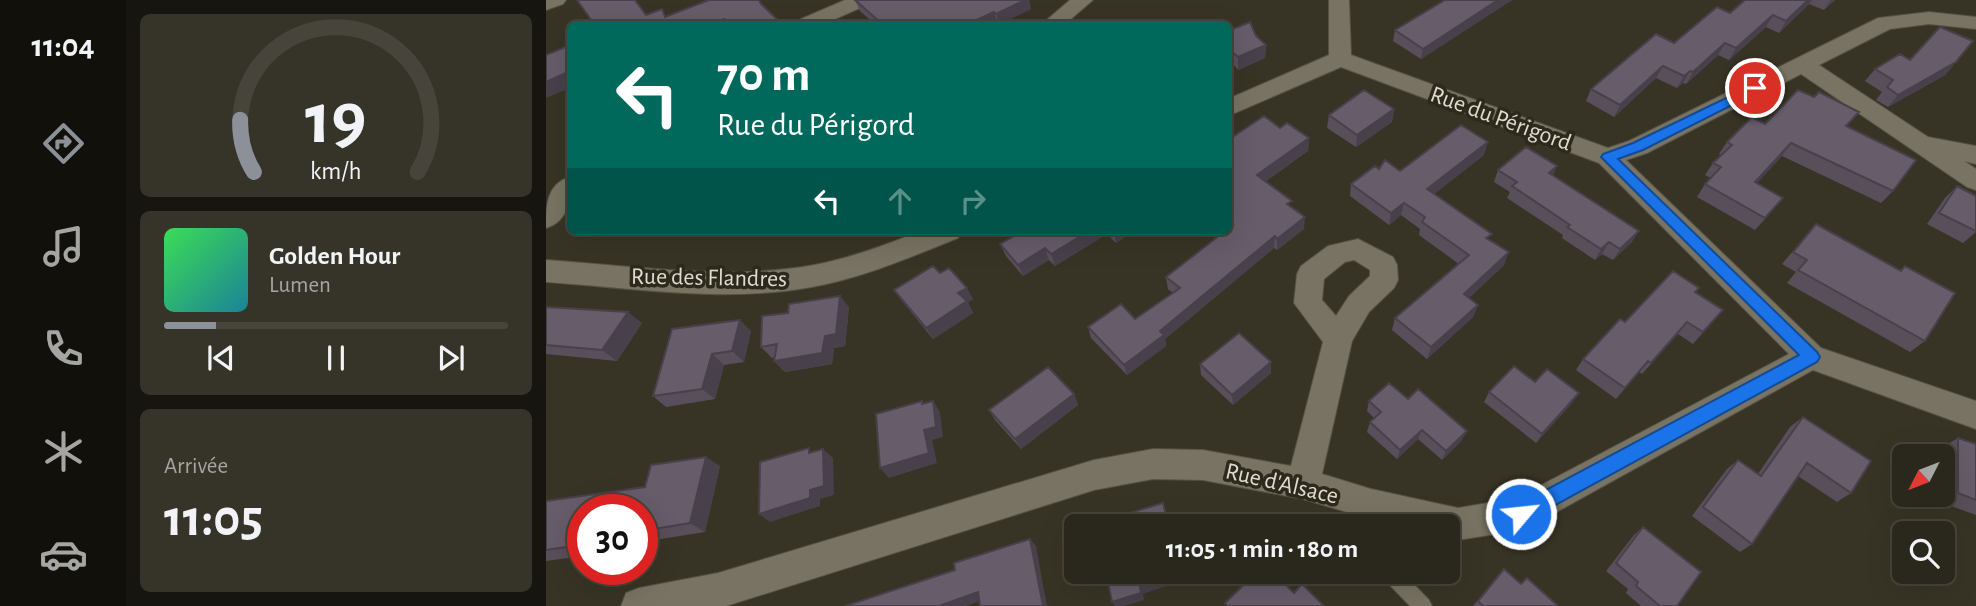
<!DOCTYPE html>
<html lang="fr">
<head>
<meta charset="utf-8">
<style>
  :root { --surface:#2a271c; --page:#363329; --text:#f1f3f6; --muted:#a5a5a3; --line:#46443b; --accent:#8c9099 }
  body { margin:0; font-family:"Alegreya Sans",sans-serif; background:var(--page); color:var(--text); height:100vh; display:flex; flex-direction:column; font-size:26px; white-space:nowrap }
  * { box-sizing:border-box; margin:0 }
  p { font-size:23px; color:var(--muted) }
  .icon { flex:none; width:38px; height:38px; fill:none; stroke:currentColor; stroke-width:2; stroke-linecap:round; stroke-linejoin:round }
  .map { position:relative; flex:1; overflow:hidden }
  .drawer { display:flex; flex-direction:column; gap:14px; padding:14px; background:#17150f; width:420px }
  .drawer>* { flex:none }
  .banner { position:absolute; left:21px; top:21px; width:665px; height:214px; border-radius:10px; box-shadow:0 7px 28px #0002,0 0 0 2px var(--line); background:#00695c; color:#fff; overflow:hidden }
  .needle { width:46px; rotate:228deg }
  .buttons { position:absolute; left:1346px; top:444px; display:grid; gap:14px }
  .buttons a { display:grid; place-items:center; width:63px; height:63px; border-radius:10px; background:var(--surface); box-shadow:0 7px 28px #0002,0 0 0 2px var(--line); font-size:35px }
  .speed { position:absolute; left:21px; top:494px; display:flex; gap:14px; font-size:35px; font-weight:700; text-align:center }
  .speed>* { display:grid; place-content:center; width:91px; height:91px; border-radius:50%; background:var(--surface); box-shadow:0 7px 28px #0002,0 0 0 2px var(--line); line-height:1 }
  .speed .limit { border:10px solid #d22; background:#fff; color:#111 }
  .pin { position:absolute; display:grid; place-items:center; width:60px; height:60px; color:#fff; margin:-30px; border:4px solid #fff; border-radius:50%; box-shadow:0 2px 7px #0007 }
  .me { position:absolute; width:77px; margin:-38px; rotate:62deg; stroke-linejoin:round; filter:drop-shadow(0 0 5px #0008) }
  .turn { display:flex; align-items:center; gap:24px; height:147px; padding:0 35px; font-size:32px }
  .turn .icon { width:91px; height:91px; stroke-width:2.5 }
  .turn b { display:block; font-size:49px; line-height:60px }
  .lanes { display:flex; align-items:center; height:66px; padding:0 35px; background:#0003; justify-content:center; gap:35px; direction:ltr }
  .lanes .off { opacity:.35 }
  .big { font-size:52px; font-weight:600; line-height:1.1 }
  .drawer .card { flex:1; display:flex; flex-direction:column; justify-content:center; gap:10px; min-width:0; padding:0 24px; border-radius:10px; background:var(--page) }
  .drawer .dial { align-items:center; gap:0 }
  .dial svg { height:182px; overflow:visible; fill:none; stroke:var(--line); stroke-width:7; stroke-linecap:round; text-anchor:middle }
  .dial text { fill:var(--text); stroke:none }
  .song { display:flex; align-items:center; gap:21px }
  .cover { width:84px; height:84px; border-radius:10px; background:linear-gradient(135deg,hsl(130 70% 55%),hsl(190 70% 35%)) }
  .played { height:7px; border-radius:4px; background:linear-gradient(90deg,var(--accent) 15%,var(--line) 15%) }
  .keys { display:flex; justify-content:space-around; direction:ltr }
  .trip { position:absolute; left:518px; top:514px; width:396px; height:70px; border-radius:10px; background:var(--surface); box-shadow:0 7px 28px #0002,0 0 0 2px var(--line); font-weight:600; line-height:70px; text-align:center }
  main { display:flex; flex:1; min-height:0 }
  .tab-bar { display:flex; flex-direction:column; width:126px; justify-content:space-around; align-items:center; background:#11100b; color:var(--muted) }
  .tab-bar .icon { width:49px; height:49px }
  .tab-bar .active { color:var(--accent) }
  .tab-bar b { font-size:32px; color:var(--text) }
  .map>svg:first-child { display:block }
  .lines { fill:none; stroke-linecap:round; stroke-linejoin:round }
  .lane-casing { stroke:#555144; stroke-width:2 }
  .street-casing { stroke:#555144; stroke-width:2 }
  .lane { fill:#787362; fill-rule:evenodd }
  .street { fill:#787362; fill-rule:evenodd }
  .wall { fill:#594f5b }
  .shaded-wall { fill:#48404a }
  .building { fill:#675c6a; stroke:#48404a; stroke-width:2 }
  .route { fill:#1a73e8; stroke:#114b97; stroke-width:2 }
  .labels { text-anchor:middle; stroke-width:7; stroke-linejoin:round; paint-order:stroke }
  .street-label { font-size:24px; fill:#dedbd2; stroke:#2e2a1b }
</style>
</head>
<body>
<main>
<nav class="tab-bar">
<b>11:04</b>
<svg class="icon active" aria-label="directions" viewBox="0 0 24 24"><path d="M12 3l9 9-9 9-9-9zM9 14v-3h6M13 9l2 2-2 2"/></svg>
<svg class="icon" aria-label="music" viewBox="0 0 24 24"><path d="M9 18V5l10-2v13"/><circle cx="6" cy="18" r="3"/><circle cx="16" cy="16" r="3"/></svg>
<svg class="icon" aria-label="phone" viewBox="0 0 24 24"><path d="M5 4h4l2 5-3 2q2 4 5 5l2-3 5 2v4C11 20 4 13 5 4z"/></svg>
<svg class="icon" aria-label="climate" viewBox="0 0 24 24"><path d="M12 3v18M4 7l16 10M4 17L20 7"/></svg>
<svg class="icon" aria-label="car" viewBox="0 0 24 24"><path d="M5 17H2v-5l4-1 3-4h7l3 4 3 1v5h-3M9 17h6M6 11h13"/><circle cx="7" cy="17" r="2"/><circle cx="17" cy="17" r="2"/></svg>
</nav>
<section class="drawer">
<div class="card dial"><svg viewBox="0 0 100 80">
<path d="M14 69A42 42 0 1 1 86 69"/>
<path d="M14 69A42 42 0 0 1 8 46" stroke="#8c9099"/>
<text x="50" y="56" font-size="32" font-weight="700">19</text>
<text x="50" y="72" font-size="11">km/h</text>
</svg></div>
<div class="card">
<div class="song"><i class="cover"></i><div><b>Golden Hour</b><p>Lumen</p></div></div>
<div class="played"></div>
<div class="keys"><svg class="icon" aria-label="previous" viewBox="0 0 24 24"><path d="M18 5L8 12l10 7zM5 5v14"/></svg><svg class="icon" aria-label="pause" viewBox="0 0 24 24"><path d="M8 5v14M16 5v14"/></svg><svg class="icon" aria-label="next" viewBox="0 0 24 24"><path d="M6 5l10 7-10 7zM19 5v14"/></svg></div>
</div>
<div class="card"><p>Arrivée</p><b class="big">11:05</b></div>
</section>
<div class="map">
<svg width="1430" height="606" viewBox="0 0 1430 606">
  <rect width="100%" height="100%" fill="#383425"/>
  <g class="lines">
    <defs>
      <path id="lane" d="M825,497L831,499L833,505L828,527H812L819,499Z
        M834,572H856L883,600L886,606H864L837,578Z"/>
      <path id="street" d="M0,0H20L17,4L0,10Z
        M299,0H326L323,4L278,24H251L255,19Z
        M524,0H547L519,24H496Z
        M783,0H803L805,55L1062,148L1083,141L1332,18L1383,12L1430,17V29L1383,24L1344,29L1273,65L1382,137L1430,146V164L1418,161L1430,169V190L1421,187L1255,74L1101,153L1080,160L1275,348L1430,401V429L1267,370L987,525L975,530L912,540L901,538V527H851L757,499L657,480L607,479L548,490L180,606H75L80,593L93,588L172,573L548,460L607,449L657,450L745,466L777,342L748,303L751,274L755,266L782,246L812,239L847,257L851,265L852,280L848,288L823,312L806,341L776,474L825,489L912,508L971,498L1243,354L1053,163L795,67L682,116V99L783,55ZM808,260L824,270V276L803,296L790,316L776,300L778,279L799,262Z
        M24,177C26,197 23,221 0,228C0,207 0,184 24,177Z
        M375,231H416L412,238C365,257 316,278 266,287C179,303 88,288 0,282V260C88,266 180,281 268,265C305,258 340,245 375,231Z"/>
    </defs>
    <use href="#lane" class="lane-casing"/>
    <use href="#street" class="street-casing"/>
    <use href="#lane" class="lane"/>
    <use href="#street" class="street"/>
  </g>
  <path class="wall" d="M309,0H483L485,9L454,24L451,23L447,24H329L314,11Z
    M899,0H966L875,59L847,41L849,30Z
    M1199,0H1289L1278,10L1263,4L1233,33L1220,27L1183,60L1172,55L1140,84L1137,83L1131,88L1110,78L1068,117L1040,101L1045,89L1184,13Z
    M682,31L710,36L720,45L719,58L692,70L686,63L682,65Z
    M1364,60L1410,62L1399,75L1342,107L1330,100L1336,92L1319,81L1329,69Z
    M848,109L846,122L810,147L781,128L783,115Z
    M1219,124L1301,127L1347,191L1335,203L1236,156L1211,183L1227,210L1209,230L1151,197L1159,184L1165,178L1159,175L1167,163L1175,155L1173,154L1181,142Z
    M734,128L763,138L762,151L720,181L745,207L758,229L731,250L728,248L673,294L619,339L620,346L581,375L545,338L542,327L589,319L627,293L622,289L620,277L682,231V140Z
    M938,155L888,194L943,240L958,265L923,298L932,305L927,317L881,359L846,330L849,318L913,264L873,235L874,229L855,215L843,225L804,196L805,184L833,169L854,171Z
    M952,170L1007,175L1086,242L1067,260L1056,254L1049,260L1016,238L1017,235L961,198L964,192L948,182Z
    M1411,186L1430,196V232L1417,243L1381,224L1399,198Z
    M1270,224L1354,270L1359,266L1379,341L1364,352L1241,283L1250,272L1236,264Z
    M122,231H157L156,233Z
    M477,231H587L570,243L561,234L509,266L503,260L477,276L460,256L454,244Z
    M1153,288L1150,292L1177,310L1147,344L1132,334L1096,374L1093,372L1070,399L1030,370L1037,359L1079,322Z
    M348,290L427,299L422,302L427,313L387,339L356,301Z
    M0,307L96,323L71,361L0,354Z
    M303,307L299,346L288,348L286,364L239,372L228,361L229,357L226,358L215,347L242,313Z
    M126,329L205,331L198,362L178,365L169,399L120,407L107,396Z
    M654,364L725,373L687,405L655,375Z
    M989,382L1026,403L990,443L938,402L943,392Z
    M528,394L532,405L475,449L449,420L443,410Z
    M862,399L916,440L896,460L872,439L851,459L821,432L824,422L828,418L821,411L823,401Z
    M1257,417L1305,493L1291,502L1252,476L1206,544L1194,552L1146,516L1181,469L1192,460L1212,474L1244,427Z
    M1412,438L1430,444V515L1394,502L1395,495H1396V457H1395V448Z
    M174,466L159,532L96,542V509H37V556L0,561V501L99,487Z
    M1097,527L1131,606H1095L1080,593L1082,589L1060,571L1088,535Z
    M958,569L975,584L1010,606H927Z"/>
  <path class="shaded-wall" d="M479,0H483L485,9L454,24L450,14Z
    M952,0H966L875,59L877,49Z
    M1262,0H1266L1263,4L1233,33L1240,21Z
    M1285,0H1289L1278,10Z
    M448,12L451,23L447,24H422Z
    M1227,15L1220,27L1183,60L1190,48Z
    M178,19L182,24H166Z
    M1179,43L1172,55L1140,84L1147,72Z
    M720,45L719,58L692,70V57Z
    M685,51L686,63L682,65V52Z
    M1410,62L1399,75L1342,107L1352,95Z
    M1117,66L1110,78L1068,117L1074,105Z
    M24,71V88L0,98V82Z
    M1144,71L1137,83L1131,88L1138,76Z
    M848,109L846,122L810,147L811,135Z
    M763,138L762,151L711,187V175Z
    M942,142L938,155L878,202L881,189Z
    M1245,143L1236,156L1200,195L1209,182Z
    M1011,166L1006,178L1003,173Z
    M858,203L855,215L843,225L845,213Z
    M759,217L758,229L731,250V239Z
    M543,231H560L561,234L509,266L505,254Z
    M567,231H587L570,243Z
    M1093,231L1086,242L1067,260L1074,249Z
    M729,236L728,248L619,339L620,346L581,375L578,365L614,331Z
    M1063,242L1056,254L1049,260L1055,249Z
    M499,248L503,260L477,276L472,265Z
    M963,252L958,265L914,306L918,294Z
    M421,288L427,299L422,302L427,313L387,339L380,328L412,293Z
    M294,296L303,307L299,346L288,348L286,364L239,372L228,361L279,336Z
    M932,305L927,317L881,359L885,347Z
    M82,312L96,323L71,361L56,350Z
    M194,320L205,331L198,362L186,351Z
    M166,354L178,365L169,399L156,389Z
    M725,362V373L687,405L686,395Z
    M1033,393L1026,403L990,443L996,434Z
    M528,394L532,405L475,449L469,439Z
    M387,401L394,412L397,437L386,440L391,463L343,478L334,468L378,430Z
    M876,430L872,439L851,459L854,450Z
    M921,431L916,440L896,460L900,451Z
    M277,449L287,458L288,495L274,499V506L224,522L213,514L264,490Z
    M160,457L174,466L159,532L144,523Z
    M484,539L490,546L501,606H497Z
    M636,572L638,580L597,594L598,600L578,606H569L566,602L594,587Z
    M432,592L440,599L420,606H393Z"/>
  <path class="building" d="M31,0H89L100,15L116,9L119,17L163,0H213L215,4L236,24H183L178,19L166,24H48Z
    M309,0H479L450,14L448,12L422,24H344L340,21L335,23Z
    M899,0H952L877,49L849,30Z
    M1199,0H1262L1240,21L1227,15L1190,48L1179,43L1147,72L1144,71L1138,76L1117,66L1074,105L1045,89L1110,34L1128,43L1171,7L1184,13Z
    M704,22L710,36L720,45L692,57L685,51L682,52V31Z
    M1394,27L1427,41L1410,62L1352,95L1341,87L1347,80L1329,69L1354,54L1364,60Z
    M24,45V71L0,82V55Z
    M818,90L848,109L811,135L783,115Z
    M1252,90L1268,97L1273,92L1313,112L1300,126L1370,160L1347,191L1245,143L1209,182L1237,198L1219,218L1159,184L1175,167L1167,163L1186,145L1181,142L1206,117L1219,124Z
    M718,116L734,128L741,123L763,138L711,175L746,201L741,204L759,217L731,239L729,236L672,283L614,331L618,335L578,365L542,327L575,304L589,319L634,288L620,277L679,231H682V228L687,225L682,221V140Z
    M915,125L942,142L881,189L946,234L940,238L963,252L918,294L932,305L885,347L849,318L923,255L876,222L879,217L858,203L845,213L805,184L829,166L833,169L839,160L854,171Z
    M980,147L1011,166L1003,173L1093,231L1074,249L1063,242L1055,249L1021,227L1024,225L966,186L971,182L952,170Z
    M1411,186L1430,196V231L1393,213Z
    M1270,224L1355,271L1359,266L1409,293L1379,341L1252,270L1261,260L1247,252Z
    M477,231H543L505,254L499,248L472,265L454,244Z
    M387,266L394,273L403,268L421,288L412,293L421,301L380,328L348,290Z
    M1127,271L1153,288L1149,292L1177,310L1157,332L1141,322L1105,363L1102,361L1079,388L1037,359L1074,319L1079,322Z
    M294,296L290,334L279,336L276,353L228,361L231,344L215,347L216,316L242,313L243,304Z
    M0,307L82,312L56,350L0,345Z
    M194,320L186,351L166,354L156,389L107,396L126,329Z
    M693,333L725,362L686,395L654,364Z
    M968,366L989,382L1001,369L1033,393L996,434L943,392Z
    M502,367L528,394L469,439L443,410Z
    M843,383L862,399L872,389L921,431L900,451L876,430L854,450L824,422L835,412L823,401Z
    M376,401V404L387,401L390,427L378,430L383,453L334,468L330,414Z
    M1257,417L1325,461L1305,493L1261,463L1206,544L1157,507L1192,460L1215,476Z
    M1412,438L1430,444V500L1412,493Z
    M263,448V453L277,449L278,486L264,490V498L213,514L214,462Z
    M160,457L144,523L96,531V509H37V540L35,541L34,545L0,550V501L99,487L105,465Z
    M617,503L623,527H550V523Z
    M1097,527L1155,572L1131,606H1114L1090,586L1092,582L1070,563Z
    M484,539L497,606H434L432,592L393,606H299L409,570L408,563Z
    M958,569L975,584L981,578L1011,605L1010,606H937L932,601Z
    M560,572H636V573L594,587L595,593L566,602Z
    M711,572H727L748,593L756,584L778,606H681L679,603Z"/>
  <path class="route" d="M1209,84L1214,85V91L1097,150L1072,159L1271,352L1274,357L1271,362L982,520L975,523L968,520L966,514L968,507L1253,355L1055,157L1057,154L1087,143Z"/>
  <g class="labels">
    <g class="street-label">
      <text transform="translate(955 118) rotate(20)" y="8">Rue du Périgord</text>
      <text transform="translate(163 277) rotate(1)" y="8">Rue des Flandres</text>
      <text transform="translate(736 483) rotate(13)" y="8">Rue d'Alsace</text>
    </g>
  </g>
</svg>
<div class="buttons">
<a><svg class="needle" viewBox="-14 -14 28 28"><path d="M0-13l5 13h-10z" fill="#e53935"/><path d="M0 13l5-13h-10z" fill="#a5a5a3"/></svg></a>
<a><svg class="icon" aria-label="search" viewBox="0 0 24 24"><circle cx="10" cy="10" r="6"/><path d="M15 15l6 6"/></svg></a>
</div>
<div class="speed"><div class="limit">30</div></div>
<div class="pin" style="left:1209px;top:88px;background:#d93025"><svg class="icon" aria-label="arrive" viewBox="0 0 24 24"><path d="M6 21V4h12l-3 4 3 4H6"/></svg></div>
<svg class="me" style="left:975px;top:514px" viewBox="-20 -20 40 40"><circle r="17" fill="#1a73e8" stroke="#fff" stroke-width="3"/><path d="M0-11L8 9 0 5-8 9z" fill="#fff"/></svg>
<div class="trip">11:05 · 1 min · 180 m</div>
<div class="banner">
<div class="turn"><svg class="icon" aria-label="left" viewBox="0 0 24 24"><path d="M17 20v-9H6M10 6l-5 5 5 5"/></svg><div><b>70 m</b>Rue du Périgord</div></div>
<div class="lanes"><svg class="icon" aria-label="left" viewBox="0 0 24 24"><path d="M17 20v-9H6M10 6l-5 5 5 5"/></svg><svg class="icon off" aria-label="ahead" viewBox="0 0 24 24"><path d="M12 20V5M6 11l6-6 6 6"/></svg><svg class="icon off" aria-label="right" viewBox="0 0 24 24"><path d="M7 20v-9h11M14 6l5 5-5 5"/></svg></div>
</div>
</div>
</main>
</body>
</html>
